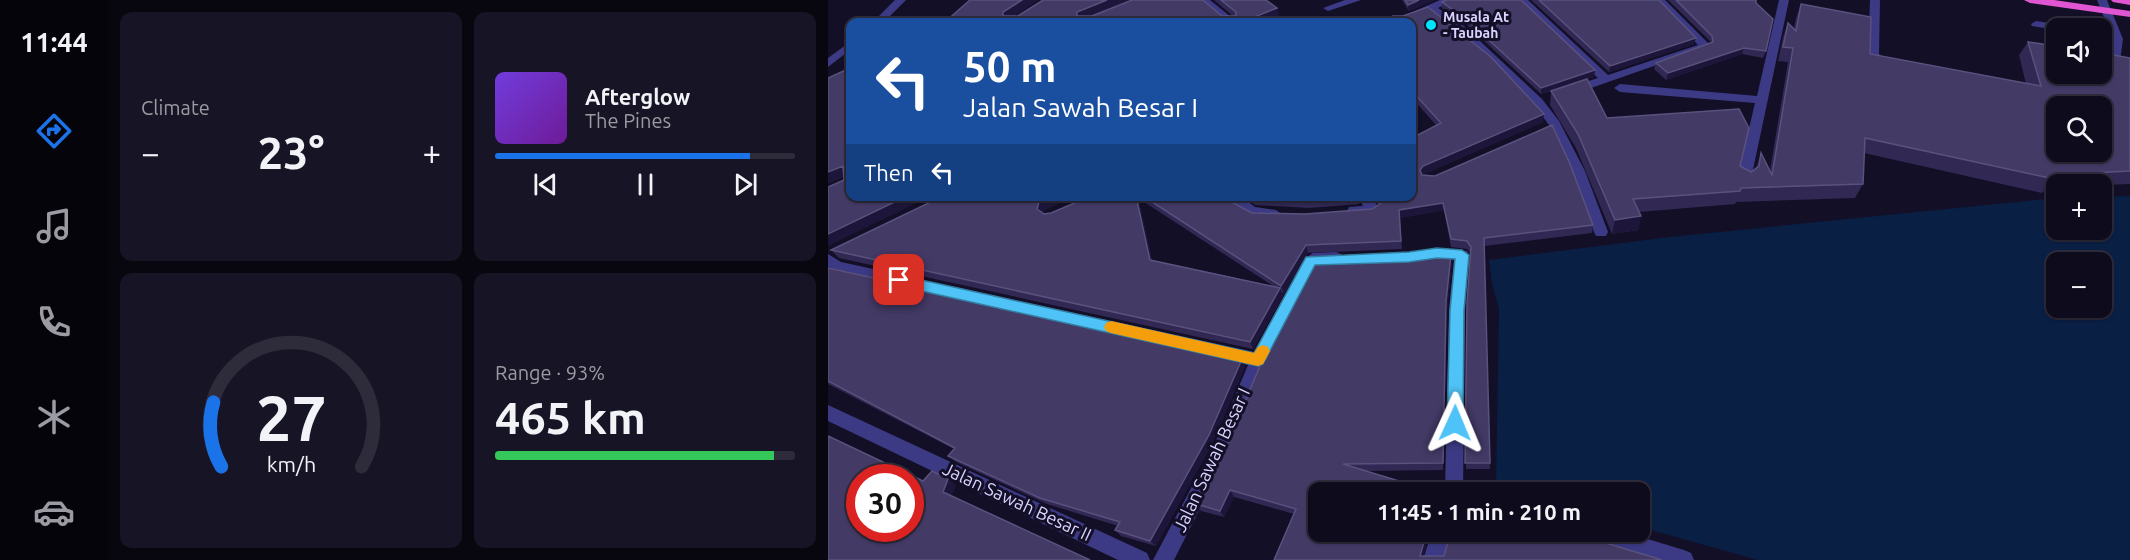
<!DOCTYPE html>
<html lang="en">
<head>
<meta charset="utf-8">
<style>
  :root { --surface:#0e0b1c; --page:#171425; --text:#f1f3f6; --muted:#9b9ba3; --line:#2e2b3b; --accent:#1a73e8 }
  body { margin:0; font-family:Ubuntu,sans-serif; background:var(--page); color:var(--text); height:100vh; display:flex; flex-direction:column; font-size:22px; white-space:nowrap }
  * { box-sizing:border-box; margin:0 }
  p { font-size:20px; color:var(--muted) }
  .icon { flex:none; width:33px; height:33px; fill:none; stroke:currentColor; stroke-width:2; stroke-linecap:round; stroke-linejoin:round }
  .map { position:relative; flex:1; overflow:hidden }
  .panel { display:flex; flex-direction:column; gap:12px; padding:12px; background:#08060f; width:720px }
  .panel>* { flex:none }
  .banner { position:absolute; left:18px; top:18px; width:570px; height:183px; border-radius:12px; box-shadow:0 2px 4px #0004,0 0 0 2px var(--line); background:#1a4fa0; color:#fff; overflow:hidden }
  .tools { position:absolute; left:1218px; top:18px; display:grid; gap:12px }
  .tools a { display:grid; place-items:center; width:66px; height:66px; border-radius:12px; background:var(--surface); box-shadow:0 2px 4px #0004,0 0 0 2px var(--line); font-size:30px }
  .speed { position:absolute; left:18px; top:464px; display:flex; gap:12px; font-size:30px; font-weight:700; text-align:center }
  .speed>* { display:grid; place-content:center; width:78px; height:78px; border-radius:50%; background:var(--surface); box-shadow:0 2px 4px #0004,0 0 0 2px var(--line); line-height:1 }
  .speed .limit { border:9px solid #d22; background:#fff; color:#111 }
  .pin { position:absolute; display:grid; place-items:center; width:51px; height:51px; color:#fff; margin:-26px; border-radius:12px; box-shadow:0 3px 9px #0006 }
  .me { position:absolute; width:66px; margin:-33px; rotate:1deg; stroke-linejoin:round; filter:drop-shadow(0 0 4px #0008) }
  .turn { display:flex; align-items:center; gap:21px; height:126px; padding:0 18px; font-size:27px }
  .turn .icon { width:78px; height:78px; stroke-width:2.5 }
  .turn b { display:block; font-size:42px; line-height:51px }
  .then { display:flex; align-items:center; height:57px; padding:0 18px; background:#0003; gap:12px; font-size:22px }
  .big { font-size:45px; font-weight:700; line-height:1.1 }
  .panel .card { flex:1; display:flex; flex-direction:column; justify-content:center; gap:9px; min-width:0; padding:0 21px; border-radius:12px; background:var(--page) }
  .panel .dial { align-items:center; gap:0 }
  .dial svg { height:156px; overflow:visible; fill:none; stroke:var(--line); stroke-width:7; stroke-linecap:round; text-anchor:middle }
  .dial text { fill:var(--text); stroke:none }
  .song { display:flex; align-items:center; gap:18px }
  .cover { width:72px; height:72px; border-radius:9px; background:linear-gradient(135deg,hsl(260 70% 55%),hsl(280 70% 35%)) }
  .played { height:6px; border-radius:3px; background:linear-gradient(90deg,var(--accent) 85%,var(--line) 85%) }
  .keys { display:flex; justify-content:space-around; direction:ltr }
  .heat { display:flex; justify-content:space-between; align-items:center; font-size:33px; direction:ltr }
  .charge { height:9px; border-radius:4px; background:linear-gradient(90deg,#34c759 93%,var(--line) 0) }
  .panel .tiles { flex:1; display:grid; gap:12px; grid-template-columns:repeat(2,1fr) }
  .trip { position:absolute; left:480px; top:482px; width:342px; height:60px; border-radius:12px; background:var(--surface); box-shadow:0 2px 4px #0004,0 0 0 2px var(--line); font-weight:700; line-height:60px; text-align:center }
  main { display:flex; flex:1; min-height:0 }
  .dock { display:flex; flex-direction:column; width:108px; justify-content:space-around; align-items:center; background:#06040b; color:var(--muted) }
  .dock .icon { width:42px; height:42px }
  .dock .active { color:var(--accent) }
  .dock b { font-size:27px; color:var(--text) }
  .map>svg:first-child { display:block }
  .water { fill:#0a1f44; fill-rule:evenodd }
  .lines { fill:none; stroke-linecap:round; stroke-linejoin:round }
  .service { fill:#3d3a85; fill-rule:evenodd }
  .minor { fill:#3d3a85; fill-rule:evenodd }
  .tertiary { fill:#3d3a85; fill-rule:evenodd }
  .trunk { fill:#e055d1; fill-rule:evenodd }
  .wall { fill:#312854; fill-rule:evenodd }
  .shaded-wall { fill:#1d163a }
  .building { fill:#433a66; stroke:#5a527e; stroke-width:1.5; fill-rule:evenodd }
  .route { fill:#4fc3f7; stroke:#337fa1; stroke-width:1.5 }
  .slow { fill:#f59e0b }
  .poi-dot { fill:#00e5ff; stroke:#130f26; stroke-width:2 }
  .labels { text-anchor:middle; stroke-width:6; stroke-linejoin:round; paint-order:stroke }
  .far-poi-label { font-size:14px; font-weight:bold; fill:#d9d4ff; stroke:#130f26; text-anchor:start }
  .near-street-label { font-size:18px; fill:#d9d4ff; stroke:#130f26 }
</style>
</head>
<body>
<main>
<nav class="dock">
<b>11:44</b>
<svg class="icon active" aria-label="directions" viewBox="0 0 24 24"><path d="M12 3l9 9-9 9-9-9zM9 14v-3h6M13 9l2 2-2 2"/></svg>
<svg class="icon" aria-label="music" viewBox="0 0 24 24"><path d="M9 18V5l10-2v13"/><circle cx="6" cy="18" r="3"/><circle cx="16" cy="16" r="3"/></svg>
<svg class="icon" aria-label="phone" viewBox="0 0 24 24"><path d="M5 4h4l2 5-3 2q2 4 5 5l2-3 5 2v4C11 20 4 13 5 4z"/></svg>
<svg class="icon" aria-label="climate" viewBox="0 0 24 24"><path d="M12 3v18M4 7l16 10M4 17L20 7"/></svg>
<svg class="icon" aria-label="car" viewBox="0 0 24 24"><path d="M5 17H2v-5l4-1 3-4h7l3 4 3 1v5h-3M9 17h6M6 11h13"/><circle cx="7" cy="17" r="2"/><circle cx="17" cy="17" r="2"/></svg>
</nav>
<section class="panel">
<div class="tiles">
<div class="card"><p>Climate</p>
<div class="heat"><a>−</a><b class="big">23°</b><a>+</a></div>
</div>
<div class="card">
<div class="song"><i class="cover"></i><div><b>Afterglow</b><p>The Pines</p></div></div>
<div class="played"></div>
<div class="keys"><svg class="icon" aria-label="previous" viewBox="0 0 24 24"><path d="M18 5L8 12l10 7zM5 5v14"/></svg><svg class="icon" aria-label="pause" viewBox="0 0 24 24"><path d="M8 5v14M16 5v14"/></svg><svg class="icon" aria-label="next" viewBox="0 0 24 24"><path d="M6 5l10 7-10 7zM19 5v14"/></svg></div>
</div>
<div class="card dial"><svg viewBox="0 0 100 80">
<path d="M14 69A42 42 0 1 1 86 69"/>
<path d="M14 69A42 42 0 0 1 10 36" stroke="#1a73e8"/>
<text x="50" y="56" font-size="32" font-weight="700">27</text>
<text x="50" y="72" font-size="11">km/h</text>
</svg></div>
<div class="card"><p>Range · 93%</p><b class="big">465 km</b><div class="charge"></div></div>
</div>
</section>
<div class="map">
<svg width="1302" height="560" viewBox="0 0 1302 560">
  <rect width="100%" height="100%" fill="#130f26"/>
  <path class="water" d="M1302,196V560H930L812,527V492H688L668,486L671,309L664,283L661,260L842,237L1218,199H1228V230H1274V197ZM1228,262H1274V308H1228Z"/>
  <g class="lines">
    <path class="service" d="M517,0H533L500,11L495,8Z
      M951,0H961L923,179L916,184L909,179L927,103L792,92L786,88L792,84L929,96Z
      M1042,0H1052L1051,54L1065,64V68H1057L1040,58Z
      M1269,0H1279L1295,39L1292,61L1274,62V56H1283L1285,39Z
      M1208,21L1234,25L1239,28H1228V30L1204,26L1203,24Z"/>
    <path class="minor" d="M371,0H382L409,22H398Z
      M612,0H626L610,8L637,27L714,99L731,121L757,171L780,232L778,236H768L766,232L743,171L721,125L706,105L629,31L601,12L575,22H562Z
      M689,0H700L780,75L870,45L826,0H837L883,46L743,95L737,91L739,88L770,78Z
      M397,196H413L427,207L448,210L455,215L448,220L418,216Z
      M530,196H543L552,210L550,214L521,215L519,211L521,207L535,206Z
      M604,249L639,251L641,255L637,310L635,492H617L621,310L626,260L599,258L597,254L599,250Z
      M508,252L513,254L515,258L513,262L487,266L438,361L400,453L346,560H325L387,443L420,365L9,273L0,268V254L13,262L426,352L477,258L485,253Z
      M0,405L319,553L322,560H290L0,421Z
      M604,531H624L615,560H595Z
      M751,531H793L856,550L863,553L866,560H824L761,541L754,538Z"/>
    <path class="tertiary" d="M67,0H78L56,22H45Z
      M22,42V50L0,67V58Z"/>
    <path class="trunk" d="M1196,0H1226L1302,11V17L1202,3Z
      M1283,0H1302V5L1285,2Z"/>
  </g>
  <path class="wall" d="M142,0H210L186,16H190L215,0H300L262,16H405L386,0H438L449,8L451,16L117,22Z
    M574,0H606L581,11Z
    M703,0H831L866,44L781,72Z
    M840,0H928L938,51L935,58L914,54L838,80L826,69L828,63L883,42Z
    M614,2L767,70L766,77L759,79L779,118L912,166L923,172L928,168L933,153L942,170L960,62L950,61L955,37L960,23L966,28L968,18L973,4L1042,54L1198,84L1191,55L1200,42L1302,58V184L1274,185V184H1228V188L1218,189L1214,193L1036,153L1035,184L1027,198L908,202L907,204L811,212L813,216L810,230L784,234L748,148L722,105L723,91L737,87L713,94L639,25L614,8Z
    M584,22L715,122L596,174L595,175L765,225L764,233L656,246L662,469H638L639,303L643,254L639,249L623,247L616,210L572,218L574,249L480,253L456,294L454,292L455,296L425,349L11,258L3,250L115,196H248L216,210L215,213L216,214L223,213L263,196H399L405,203L424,213L477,214L544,209L550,205L545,196H584L608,125L584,98V99ZM310,198L445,286L324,260Z
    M416,196H530L531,204L481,208L427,205Z
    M623,254L624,262L619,310L615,470L537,471L490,492L602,531L595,556L834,560H446L466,514L406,497L396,517L373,511L368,504L580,257Z
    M0,267L417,367L385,442L328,546L293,536L287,530L290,526L219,504L128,462L120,456L126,449L0,384Z"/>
  <path class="shaded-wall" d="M194,0H210L180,20L175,16V12Z
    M279,0H300L253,20L249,16V12Z
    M591,0H606L581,11L580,5Z
    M449,8L451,16L435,22H414Z
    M868,38L866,44L781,72L782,66Z
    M916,48L914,54L838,80L840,73Z
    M767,70L766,77L713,94V88Z
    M716,114L715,122L596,174L593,178L592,170L595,166Z
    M15,166L22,174L0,184V172Z
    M79,196H103L0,246V234Z
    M224,196H248L216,210L215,217L209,209L211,202Z
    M308,196H309L310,198L326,268L322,260Z
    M615,203L616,210L572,218L574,249L571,210Z
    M813,216L810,230L784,234L787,220Z
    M478,245L480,253L456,294L453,286Z
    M623,254L624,262L619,310L615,470L618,302Z
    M452,288L455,296L425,349L422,342Z
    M414,359L417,367L385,442L328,546L322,541Z
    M120,479L128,485L123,498L115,492Z
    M402,490L406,497L396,517L392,511Z
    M599,531H602L594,560L592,556Z"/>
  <path class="building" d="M142,0H194L175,12V16H190L215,0H279L249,12V16H264L304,0H375L394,16H408V12L393,0H438L449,8L414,22H117Z
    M577,0H591L580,5Z
    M618,0H693L767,70L713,88L638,19L614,2Z
    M711,0H831L868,38L782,66Z
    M848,0H928V3L945,19L938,51L916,48L840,73L828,63L885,42L884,36Z
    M973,4L1043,17L1042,54L1213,86L1200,42L1228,46V74H1274V53L1302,58V171L1225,175L1226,179L1037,138L1035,184L913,188L912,191L805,199L813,216L787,220L750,134L723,91L759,79L779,118L911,109L921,128L912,166L923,172L931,166L933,153L944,175L965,48L955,47L960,23L968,31ZM1228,106H1274V152H1228Z
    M600,7L663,57L716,114L595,166L592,170L594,175L607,176L724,125L742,164L765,225L656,238L662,463H637L639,303L643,247L639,241L623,239L615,203L571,210L573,241L478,245L453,286L315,196H399L405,203L424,213L477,214L544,209L553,203L549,196H584V138L613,123L584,91V22H552L565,16H575Z
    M22,68V196H79L0,234V187L16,180L15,166L0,172V78Z
    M115,196H224L211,202L209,209L216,214L223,213L263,196H308L322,260L452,288L422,342L3,250Z
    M424,196H525L479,200Z
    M608,252L623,254L618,302L615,463L515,464L607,492H490V531H599L592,556H616L623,531H738L834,560H446L468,509L402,490L392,511L368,504L398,447L437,354L488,258L580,257Z
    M0,267V268L414,359L381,435L322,541L287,530L292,522L212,498L120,456L127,448L0,381Z
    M0,436L95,481L104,471L120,479L115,492L262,560H0ZM32,477H82V528H32Z"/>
  <path class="route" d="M609,248L634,250L641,255L636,310L635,423L633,428L627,430L622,428L619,423L622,310L627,259L609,258L581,262L487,265L435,364L430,366L71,286L64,280L71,275L426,353L478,257L581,252Z"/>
  <path class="slow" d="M283,321L426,353L430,347L435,345L440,347L442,351L435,364L430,366L283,333L278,331L276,327L278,323Z"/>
  <circle class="poi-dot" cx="603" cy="25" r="6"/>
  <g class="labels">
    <g class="far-poi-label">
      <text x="615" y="22">Musala At<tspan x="615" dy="16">- Taubah</tspan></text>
    </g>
    <g class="near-street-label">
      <text transform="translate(384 460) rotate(-65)" y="6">Jalan Sawah Besar I</text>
      <text transform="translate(189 502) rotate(25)" y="6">Jalan Sawah Besar II</text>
    </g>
  </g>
</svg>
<div class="tools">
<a><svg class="icon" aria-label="sound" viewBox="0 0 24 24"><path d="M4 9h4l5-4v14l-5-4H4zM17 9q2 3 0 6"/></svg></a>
<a><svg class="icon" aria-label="search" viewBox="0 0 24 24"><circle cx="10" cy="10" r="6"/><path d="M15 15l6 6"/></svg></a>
<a>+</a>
<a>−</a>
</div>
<div class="speed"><div class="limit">30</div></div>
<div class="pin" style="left:71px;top:280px;background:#d93025"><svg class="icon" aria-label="arrive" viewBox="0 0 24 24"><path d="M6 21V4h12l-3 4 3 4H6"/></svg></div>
<svg class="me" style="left:627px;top:423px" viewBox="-20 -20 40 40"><path d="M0-17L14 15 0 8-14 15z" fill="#4fc3f7" stroke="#fff" stroke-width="4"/></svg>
<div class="trip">11:45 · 1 min · 210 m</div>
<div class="banner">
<div class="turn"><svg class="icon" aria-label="left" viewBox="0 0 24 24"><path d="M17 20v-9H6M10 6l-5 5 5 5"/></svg><div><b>50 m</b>Jalan Sawah Besar I</div></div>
<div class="then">Then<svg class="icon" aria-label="left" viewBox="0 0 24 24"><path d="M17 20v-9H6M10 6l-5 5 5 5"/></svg></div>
</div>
</div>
</main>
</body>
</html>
